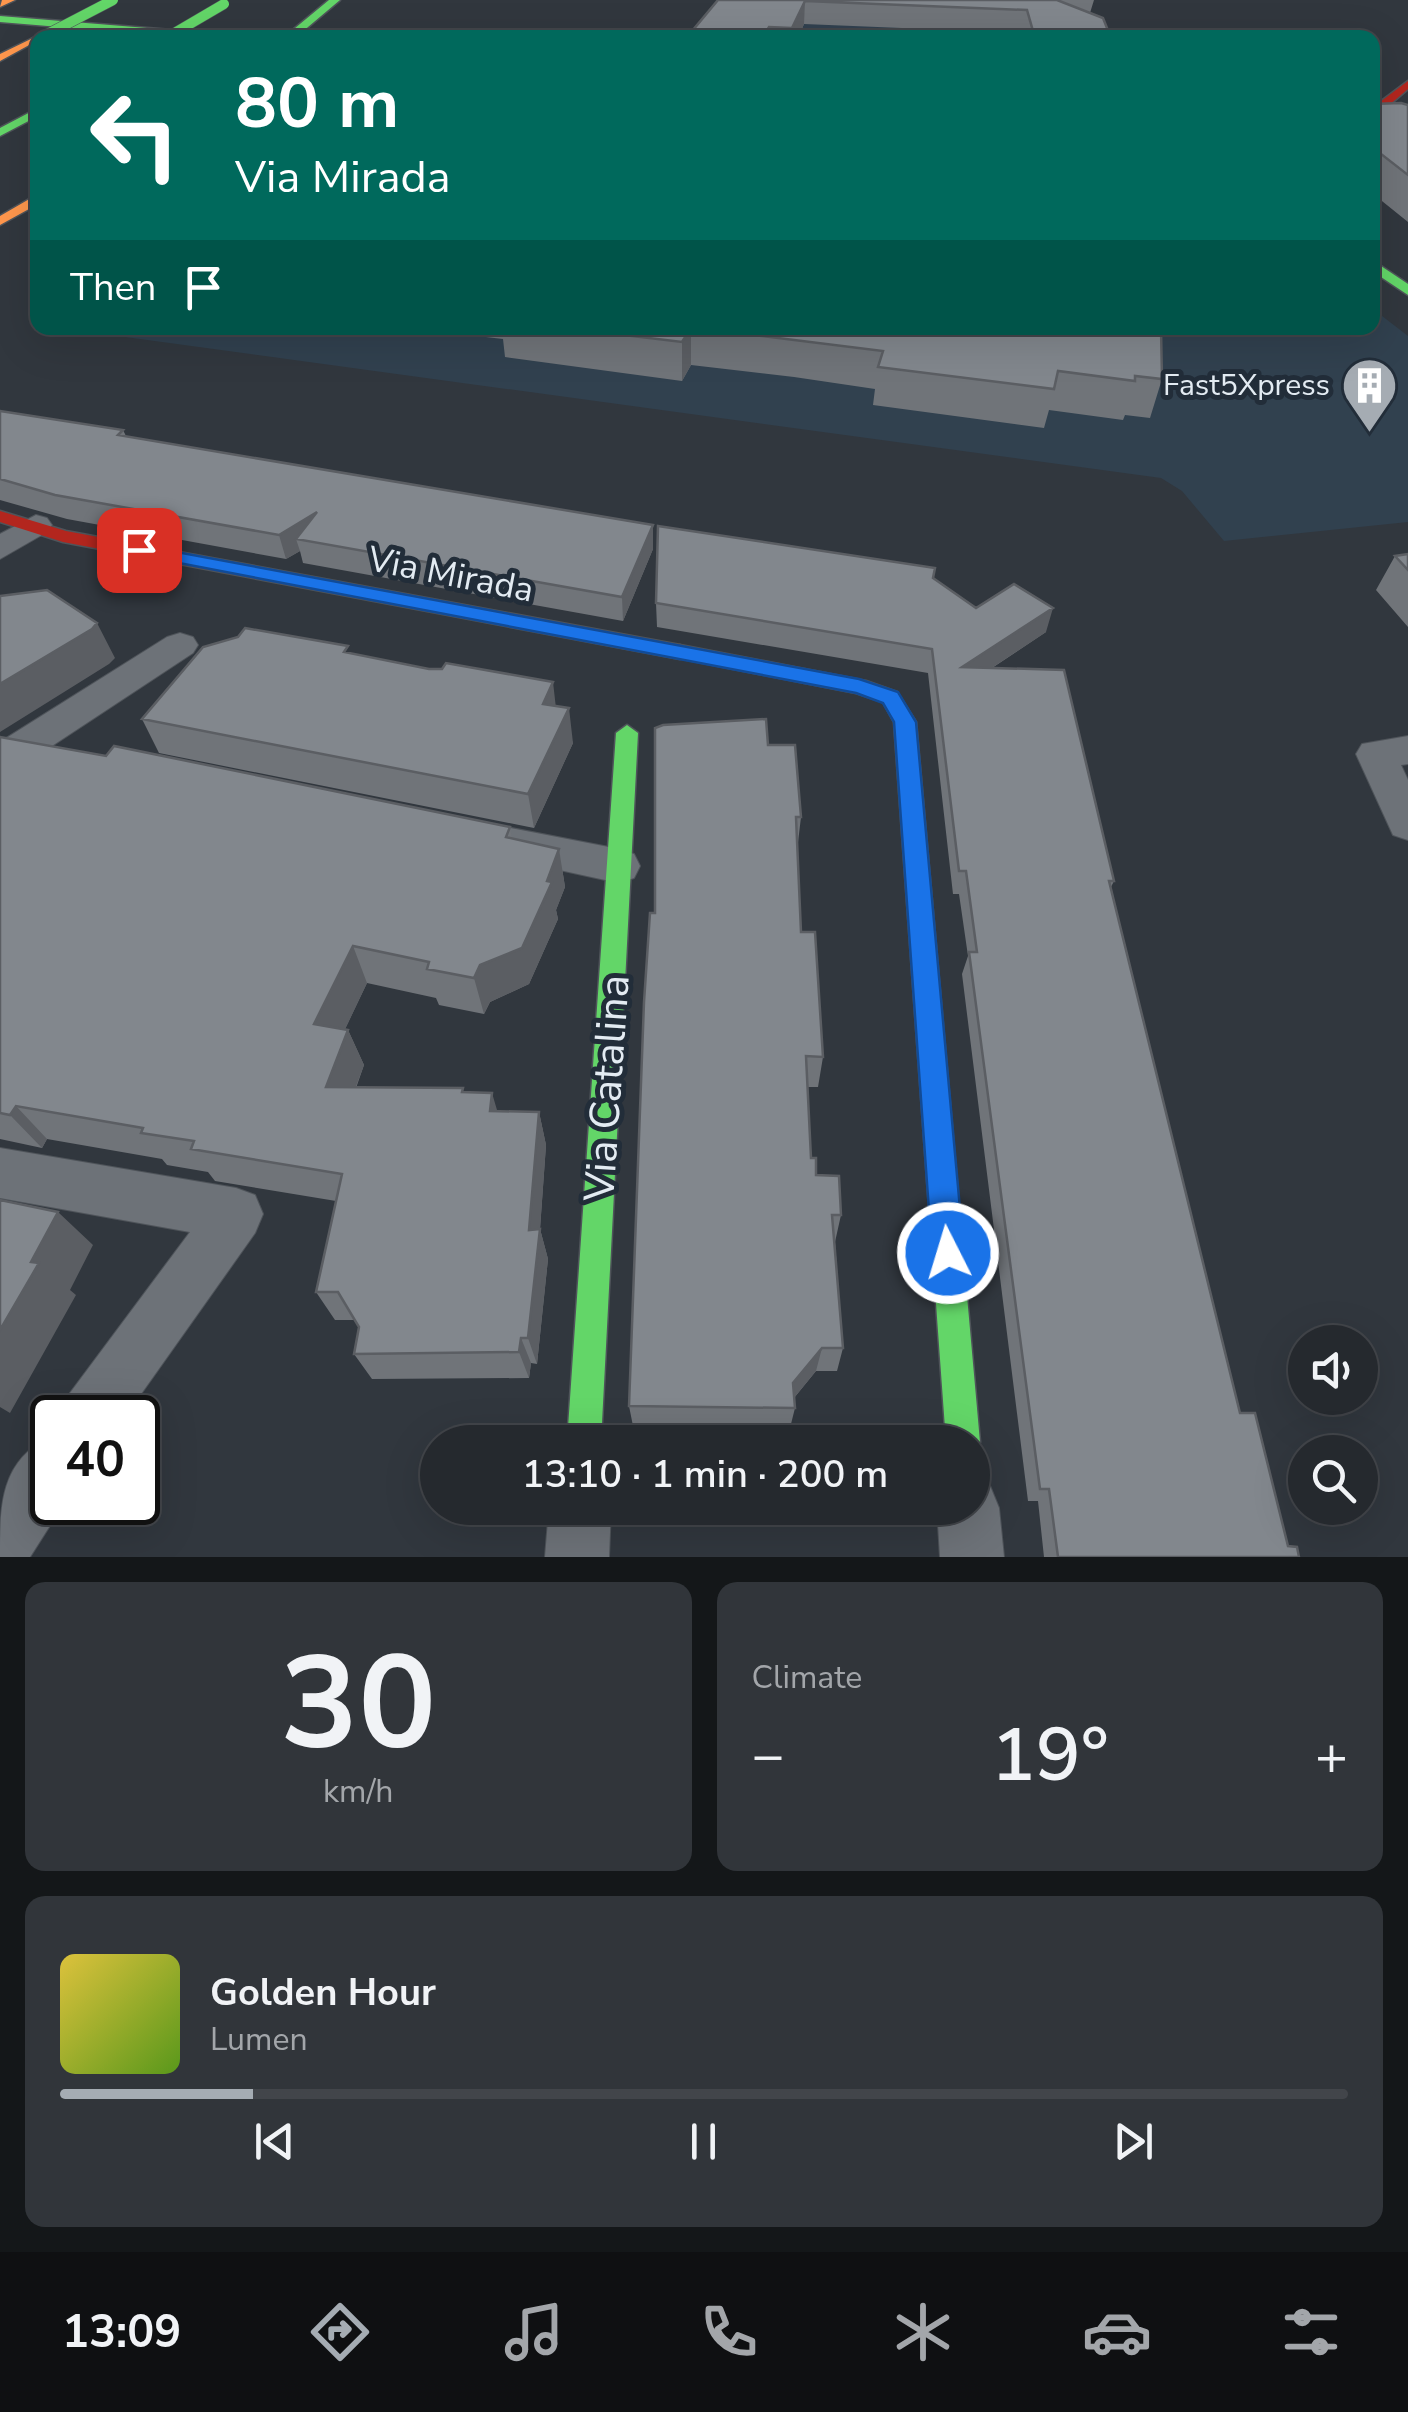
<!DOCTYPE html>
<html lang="en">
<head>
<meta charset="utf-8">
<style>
  :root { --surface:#25292e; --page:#31353a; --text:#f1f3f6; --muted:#a3a6aa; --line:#42454a; --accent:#a5acb3 }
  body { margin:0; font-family:"Nunito Sans",sans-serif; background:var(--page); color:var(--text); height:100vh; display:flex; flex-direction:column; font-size:38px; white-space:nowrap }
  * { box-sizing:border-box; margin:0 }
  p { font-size:32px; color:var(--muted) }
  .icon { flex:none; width:55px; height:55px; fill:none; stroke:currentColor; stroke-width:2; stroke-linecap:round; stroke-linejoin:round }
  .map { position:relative; height:1557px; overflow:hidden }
  .drawer { display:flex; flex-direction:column; gap:25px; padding:25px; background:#141719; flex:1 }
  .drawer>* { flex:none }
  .hud { position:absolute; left:30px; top:30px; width:1350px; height:305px; border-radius:20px; box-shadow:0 10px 40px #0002,0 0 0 2px var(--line); background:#00695c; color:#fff; overflow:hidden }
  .tools { position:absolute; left:1288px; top:1325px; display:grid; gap:20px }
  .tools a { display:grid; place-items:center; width:90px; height:90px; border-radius:50%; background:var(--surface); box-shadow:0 10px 40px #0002,0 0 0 2px var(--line); font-size:50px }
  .speed { position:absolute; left:30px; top:1395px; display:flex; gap:20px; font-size:50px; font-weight:700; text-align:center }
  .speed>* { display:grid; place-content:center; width:130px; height:130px; border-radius:50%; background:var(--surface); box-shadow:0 10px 40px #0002,0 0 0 2px var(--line); line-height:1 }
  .speed .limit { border:5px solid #111; border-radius:15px; background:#fff; color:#111 }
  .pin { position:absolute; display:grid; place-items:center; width:85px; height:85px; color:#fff; margin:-42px; border-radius:20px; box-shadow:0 5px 15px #0006 }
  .me { position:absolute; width:110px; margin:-55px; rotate:355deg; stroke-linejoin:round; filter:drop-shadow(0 0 8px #0008) }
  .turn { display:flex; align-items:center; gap:35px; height:210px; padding:0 40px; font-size:45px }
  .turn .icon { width:130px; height:130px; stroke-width:2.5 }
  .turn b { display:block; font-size:70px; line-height:85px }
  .then { display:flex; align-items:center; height:95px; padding:0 40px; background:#0003; gap:20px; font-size:38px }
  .big { font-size:75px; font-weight:600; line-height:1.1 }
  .drawer .tile { flex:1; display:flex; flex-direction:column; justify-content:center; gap:15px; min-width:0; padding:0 35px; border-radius:20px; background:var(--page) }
  .drawer .dial { align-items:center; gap:0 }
  .dial b { font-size:130px; line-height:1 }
  .song { display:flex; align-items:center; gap:30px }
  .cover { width:120px; height:120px; border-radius:15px; background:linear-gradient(135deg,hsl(50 70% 55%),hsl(90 70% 35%)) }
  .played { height:10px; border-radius:5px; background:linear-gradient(90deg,var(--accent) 15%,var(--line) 15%) }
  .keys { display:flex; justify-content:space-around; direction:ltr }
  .heat { display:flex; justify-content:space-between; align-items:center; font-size:55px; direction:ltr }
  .drawer .tiles { flex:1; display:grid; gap:25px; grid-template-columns:1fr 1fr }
  .tile:last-child { grid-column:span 2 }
  .trip { position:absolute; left:420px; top:1425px; width:570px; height:100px; border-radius:50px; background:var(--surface); box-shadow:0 10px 40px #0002,0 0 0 2px var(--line); font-weight:600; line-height:100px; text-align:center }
  .menu { display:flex; height:160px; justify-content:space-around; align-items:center; background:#0f1012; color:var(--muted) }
  .menu .icon { width:70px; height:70px }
  .menu .selected { color:var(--accent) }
  .menu b { font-size:45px; color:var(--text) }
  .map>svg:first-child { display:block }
  .built { fill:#31414f }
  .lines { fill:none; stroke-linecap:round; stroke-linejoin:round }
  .street-casing { stroke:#4f545a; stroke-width:2 }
  .fast-casing { stroke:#4f545a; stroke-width:3 }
  .slow-casing { stroke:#4f545a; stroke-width:3 }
  .jam-casing { stroke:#4f545a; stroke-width:3 }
  .street { fill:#6d7278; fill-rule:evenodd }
  .fast { fill:#63d668; fill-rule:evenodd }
  .slow { fill:#ff974d; fill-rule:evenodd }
  .jam { fill:#b3261e; fill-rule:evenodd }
  .fast-bridge-casing { stroke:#4f545a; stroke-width:11; stroke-linecap:butt }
  .fast-bridge { stroke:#63d668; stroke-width:10 }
  .wall { fill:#707479 }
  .shaded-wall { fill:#5b5e63 }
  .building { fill:#82878d; stroke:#5b5e63; stroke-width:2.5 }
  .route { fill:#1a73e8; stroke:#114b97; stroke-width:2.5 }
  .labels { text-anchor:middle; stroke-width:10; stroke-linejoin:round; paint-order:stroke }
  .far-poi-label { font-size:30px; fill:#e3ebf2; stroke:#222d39; text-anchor:end }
  .street-label { font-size:35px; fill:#e3ebf2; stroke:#222d39 }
  .near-street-label { font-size:42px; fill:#e3ebf2; stroke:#222d39 }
</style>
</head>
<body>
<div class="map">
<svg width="1408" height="1557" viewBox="0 0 1408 1557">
  <rect width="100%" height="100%" fill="#31373e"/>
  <path class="built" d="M719,0L1082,38H695Z
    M1373,309L1408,336V522L1224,541L1182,491L1161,478L59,328H1372Z"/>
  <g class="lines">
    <defs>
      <path id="street" d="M36,515L47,518L52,525L47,532L0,559V534Z
        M180,633L193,637L198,645L193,653L14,771L0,775V742L167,637Z
        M1408,736V764L1401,765L1408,780V840L1393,835L1356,754L1362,744Z
        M506,827L619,849L634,854L640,866L634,878L619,883L491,855L485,843L491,831Z
        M0,1148L236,1188L255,1195L263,1214L255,1233L124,1418H58L67,1397L190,1232L0,1198Z
        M52,1436V1502H65L30,1557H0C0,1505 0,1460 52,1436Z
        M972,1479L990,1486L999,1508L1004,1557H940L937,1508H972Z
        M549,1508H611L609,1557H545Z"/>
      <path id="fast" d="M329,0H340L295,38H283Z
        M0,16L233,35L238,38H191L0,22Z
        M38,108V116L0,136V128Z
        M1372,260L1408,284V295L1372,271Z
        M680,645L866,681L897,692L916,722L980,1442L972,1455V1442H946L894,722L883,702L856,693L673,657L670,652L673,647Z
        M627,725L638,733L601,1442H567L616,733Z"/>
      <path id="slow" d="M2,0H15L0,7Z
        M35,37L42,38L0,61V54Z
        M38,194V204L0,225V216Z"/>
      <path id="jam" d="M1011,0H1024L1121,38H1106Z
        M253,35H327L332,38H248Z
        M1408,81V89L1388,106H1380V102Z
        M0,511L66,531L680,645L690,652L680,659L63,542L0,522Z"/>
    </defs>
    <use href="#street" class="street-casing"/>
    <use href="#fast" class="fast-casing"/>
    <use href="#slow" class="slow-casing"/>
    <use href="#jam" class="jam-casing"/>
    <use href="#street" class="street"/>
    <use href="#fast" class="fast"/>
    <use href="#slow" class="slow"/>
    <use href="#jam" class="jam"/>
    <defs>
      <path id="fast-bridge" d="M40,38L113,0
        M166,38L224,4"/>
    </defs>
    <use href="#fast-bridge" class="fast-bridge-casing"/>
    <use href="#fast-bridge" class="fast-bridge"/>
  </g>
  <path class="wall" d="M718,0H1094L1090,13L1111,38H1024L1023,33L804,24L798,38H693V30Z
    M1372,104L1408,105V222L1372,193Z
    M292,328H372L356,336Z
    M409,328H1161L1162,379L1150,418L1125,415L1123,420L1049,410L1044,428L873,405L875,389L794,377L691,365L682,381L505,357L503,339Z
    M0,411L123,430L126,436L653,525V549L623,621L303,563L300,551L286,559L67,519L0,500Z
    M1408,554V627L1376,590L1395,556Z
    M933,578L976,608L1046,632L992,668L1114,881L1111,887L1240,1413L1288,1546L1299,1557H1044L1038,1501H1028L962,974L968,956L959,894H953L928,673L657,627L656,603Z
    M351,654L556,706L573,743L534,828L159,753L142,719Z
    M0,737L510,827L512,839L559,849L565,887L556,910L558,919L529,984L490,1002L484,1014L439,1005L436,998L367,983L345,1029L348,1030L364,1065L356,1088L465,1092L498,1111L539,1112L546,1145L540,1229L548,1259L537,1364L531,1363L529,1378L372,1379L354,1354L359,1327L354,1320H335L316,1292L336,1201L215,1181L208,1172L167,1165L162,1159L47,1139L42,1148L0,1139Z
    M768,745L801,817L797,851L801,932L823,1057L818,1087H808L811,1158L816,1175L841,1215L835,1242L843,1348L837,1371H816L794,1398L795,1408L790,1428L633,1426L629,1406L655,913Z"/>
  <path class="shaded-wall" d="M805,1L804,24L798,38H792V28Z
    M354,328H372L356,336Z
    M691,328V365L682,381V342Z
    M317,512L296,539L300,551L286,559L279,535Z
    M653,525V549L623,621L622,597Z
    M1053,608L1046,632L957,691L962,667Z
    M97,623L115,658L109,664L0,732V684Z
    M553,682L557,717L543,704Z
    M569,708L573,743L534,828L528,794Z
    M559,849L565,887L556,910L558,919L529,984L490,1002L484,1014L474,978L480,965L547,881Z
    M353,946L367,983L331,1059L314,1024Z
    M348,1030L364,1065L343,1121L326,1087Z
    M492,1093L502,1127L490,1111Z
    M16,1106L47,1139L42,1148L10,1115Z
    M539,1112L546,1145L540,1229L548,1259L537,1364L528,1338L529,1230Z
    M58,1212L93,1245L70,1290L76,1295L10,1413L0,1407V1330L31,1262Z
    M521,1338L531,1363L529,1378L519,1352Z
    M822,1348L816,1371L789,1404L793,1383Z"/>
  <path class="building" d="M718,0H1057L1103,18L1111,38H1035L1027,10L805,1L792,28L769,27L762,38H707L712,31L693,30Z
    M1401,103L1408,105V175L1372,147V104Z
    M565,328H691L682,342Z
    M697,328H1161L1162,379L1135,376V381L1058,371L1054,389L878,367L883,351Z
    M0,411L123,430L118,435L653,525L622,597L296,539L317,512L279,535L55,495L0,479Z
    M658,526L935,568L933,578L976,608L1014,584L1053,608L962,667L1064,670L1114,881H1109L1240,1413H1255L1288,1546L1297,1547L1299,1557H1058L1049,1489H1040L969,952H977L966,871H959L932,649L656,603Z
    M1408,554V570L1395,556Z
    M47,590L97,623L92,629L0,684V596Z
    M245,628L348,646L344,652L429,669H442L446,663L553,682L543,704L569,708L528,794L142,719L203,647L238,637Z
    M766,719L768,745H795L801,817H796L801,932H815L823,1057L806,1056L811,1158H816V1175L839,1176L841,1215H832L843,1348H822L793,1383L795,1408L629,1406L644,1002L650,913H655V728L663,725Z
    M0,737L106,756L114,746L510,827L506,837L559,849L547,881L552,882L522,948L480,965L474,978L427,969L429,962L353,946L314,1024L348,1030L326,1087L463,1088L462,1092L492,1093L490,1111L539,1112L529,1230L540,1229L528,1338H521L519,1352L354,1354L359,1327L338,1292H316L342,1174L191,1149L194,1141L141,1133L143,1128L16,1106L10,1115L0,1113Z
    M0,1200L58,1212L31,1262L39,1263L0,1330Z"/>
  <path class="route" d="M139,545L859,679L898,692L916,722L964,1253L959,1264L948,1268L937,1264L932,1253L894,722L883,703L856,693L132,554V546Z"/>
  <defs>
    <symbol id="building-pin" viewBox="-11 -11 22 30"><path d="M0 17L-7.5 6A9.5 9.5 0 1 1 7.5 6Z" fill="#a5acb3" stroke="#222d39"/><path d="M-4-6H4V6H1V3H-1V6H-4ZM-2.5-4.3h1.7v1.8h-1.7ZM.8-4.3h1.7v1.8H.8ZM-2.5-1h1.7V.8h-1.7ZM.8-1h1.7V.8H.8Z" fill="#fff"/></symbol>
  </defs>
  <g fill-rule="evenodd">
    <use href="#building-pin" x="1338" y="354" width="63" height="86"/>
  </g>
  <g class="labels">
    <g class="far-poi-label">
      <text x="1330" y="395">Fast5Xpress</text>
    </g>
    <g class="street-label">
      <text transform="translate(451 574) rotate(11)" y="12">Via Mirada</text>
    </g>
    <g class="near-street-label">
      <text transform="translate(606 1088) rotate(-86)" y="15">Via Catalina</text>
    </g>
  </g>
</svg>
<div class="tools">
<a><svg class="icon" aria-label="sound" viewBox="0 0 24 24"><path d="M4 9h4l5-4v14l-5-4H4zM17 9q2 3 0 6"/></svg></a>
<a><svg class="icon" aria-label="search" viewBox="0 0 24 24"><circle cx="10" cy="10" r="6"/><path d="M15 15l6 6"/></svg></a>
</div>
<div class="speed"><div class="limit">40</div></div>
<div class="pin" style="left:139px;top:550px;background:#d93025"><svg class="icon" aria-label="arrive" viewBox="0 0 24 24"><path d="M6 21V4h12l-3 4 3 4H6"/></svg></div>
<svg class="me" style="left:948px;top:1253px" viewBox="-20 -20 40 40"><circle r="17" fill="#1a73e8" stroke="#fff" stroke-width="3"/><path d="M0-11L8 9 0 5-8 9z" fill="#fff"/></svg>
<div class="trip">13:10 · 1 min · 200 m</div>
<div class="hud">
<div class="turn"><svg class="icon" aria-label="left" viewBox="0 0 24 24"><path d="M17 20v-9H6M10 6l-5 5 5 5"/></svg><div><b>80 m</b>Via Mirada</div></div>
<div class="then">Then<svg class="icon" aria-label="arrive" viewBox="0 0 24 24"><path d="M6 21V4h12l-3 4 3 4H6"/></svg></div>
</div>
</div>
<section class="drawer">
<div class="tiles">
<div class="tile dial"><b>30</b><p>km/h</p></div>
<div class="tile"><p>Climate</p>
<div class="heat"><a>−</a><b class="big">19°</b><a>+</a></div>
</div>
<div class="tile">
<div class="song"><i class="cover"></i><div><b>Golden Hour</b><p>Lumen</p></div></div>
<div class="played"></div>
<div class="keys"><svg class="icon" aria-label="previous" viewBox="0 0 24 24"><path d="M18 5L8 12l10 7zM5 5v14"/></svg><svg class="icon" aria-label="pause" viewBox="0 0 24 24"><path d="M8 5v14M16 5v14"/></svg><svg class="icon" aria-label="next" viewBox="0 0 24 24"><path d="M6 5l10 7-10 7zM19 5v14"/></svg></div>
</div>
</div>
</section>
<nav class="menu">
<b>13:09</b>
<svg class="icon selected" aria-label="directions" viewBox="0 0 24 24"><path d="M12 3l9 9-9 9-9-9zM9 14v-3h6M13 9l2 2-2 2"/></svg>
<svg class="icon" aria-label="music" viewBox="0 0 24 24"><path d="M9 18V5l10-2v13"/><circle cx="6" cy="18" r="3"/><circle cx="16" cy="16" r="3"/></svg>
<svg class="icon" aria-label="phone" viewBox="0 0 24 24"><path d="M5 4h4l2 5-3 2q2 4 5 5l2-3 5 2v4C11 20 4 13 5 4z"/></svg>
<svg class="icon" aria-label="climate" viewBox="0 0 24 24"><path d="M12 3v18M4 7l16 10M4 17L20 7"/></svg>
<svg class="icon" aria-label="car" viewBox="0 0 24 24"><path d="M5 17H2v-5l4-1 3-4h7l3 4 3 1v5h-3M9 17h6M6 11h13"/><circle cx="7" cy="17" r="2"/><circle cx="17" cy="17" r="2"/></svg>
<svg class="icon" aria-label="filters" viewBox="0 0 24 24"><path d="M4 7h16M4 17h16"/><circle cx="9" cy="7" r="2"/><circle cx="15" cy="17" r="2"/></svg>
</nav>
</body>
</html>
